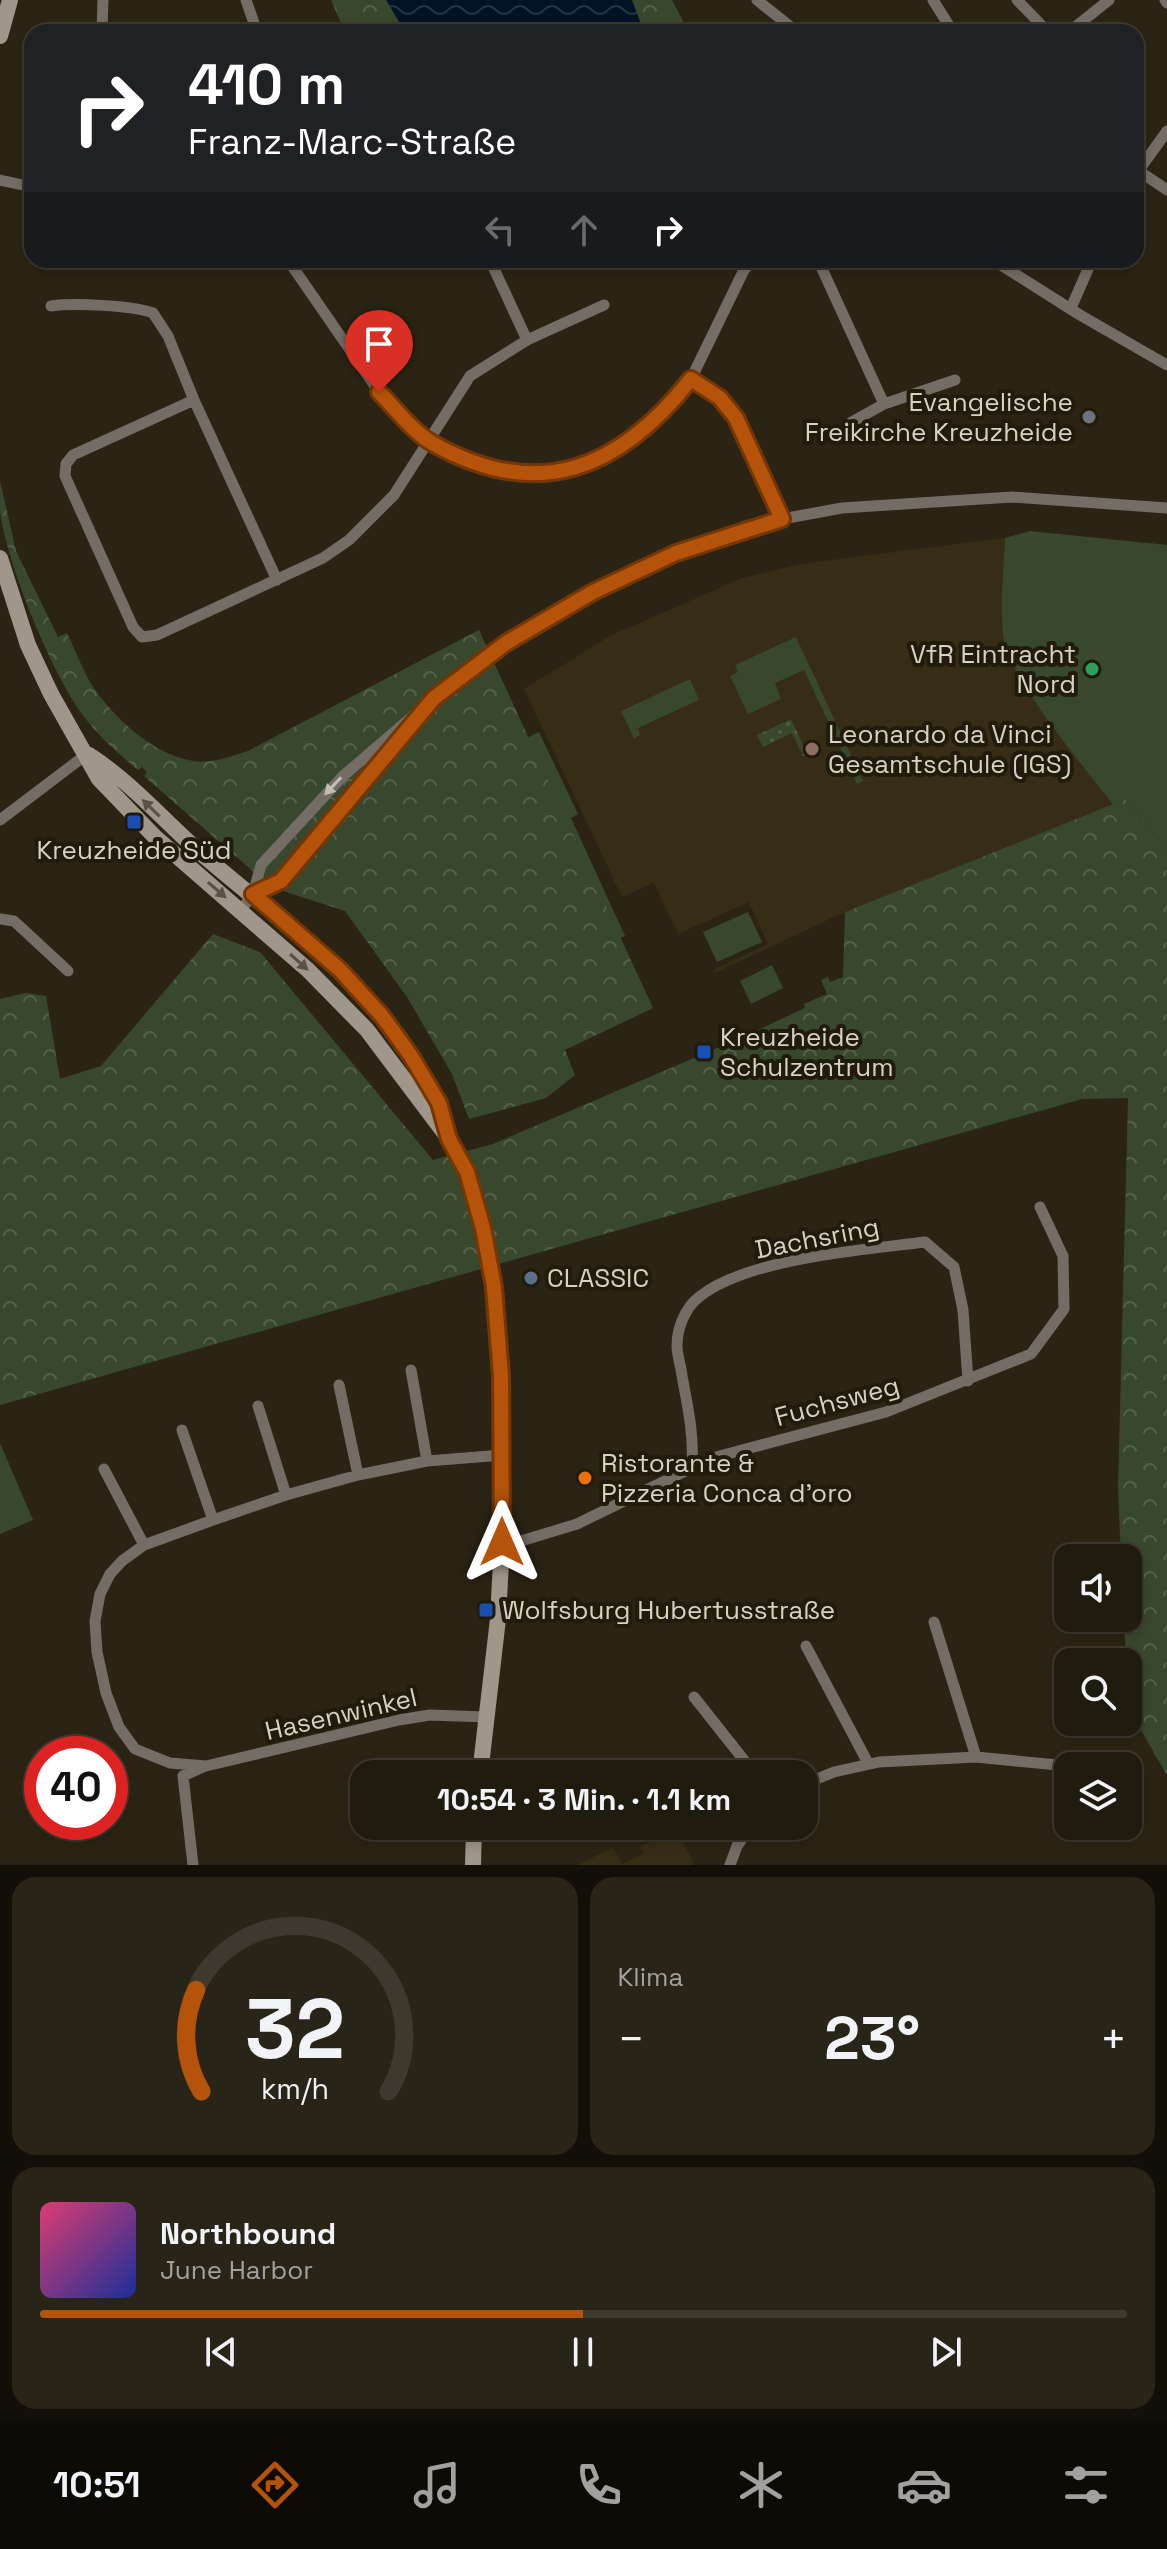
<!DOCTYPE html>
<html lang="de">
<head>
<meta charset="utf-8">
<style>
  :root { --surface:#201b0f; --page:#282418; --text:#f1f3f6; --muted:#a2a19e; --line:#3d392f; --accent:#b45309 }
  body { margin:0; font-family:"Space Grotesk",sans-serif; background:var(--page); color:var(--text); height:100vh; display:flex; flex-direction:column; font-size:30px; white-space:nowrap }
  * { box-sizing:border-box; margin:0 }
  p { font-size:26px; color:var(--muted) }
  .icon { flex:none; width:44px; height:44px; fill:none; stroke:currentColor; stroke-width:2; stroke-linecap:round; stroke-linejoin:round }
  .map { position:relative; height:1865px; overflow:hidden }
  .side { display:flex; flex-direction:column; gap:12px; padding:12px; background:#120f08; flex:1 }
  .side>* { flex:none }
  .hud { position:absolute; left:24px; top:24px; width:1120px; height:244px; border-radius:24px; box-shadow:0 4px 12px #0003,0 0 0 2px var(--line); background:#202124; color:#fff; overflow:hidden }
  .tools { position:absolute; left:1054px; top:1544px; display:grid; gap:16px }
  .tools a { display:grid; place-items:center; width:88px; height:88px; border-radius:16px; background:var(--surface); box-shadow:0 4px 12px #0003,0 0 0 2px var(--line); font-size:40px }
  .speed { position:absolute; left:24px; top:1736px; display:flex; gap:16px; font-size:40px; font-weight:700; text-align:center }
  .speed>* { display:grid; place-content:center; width:104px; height:104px; border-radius:50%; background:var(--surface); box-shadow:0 4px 12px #0003,0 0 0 2px var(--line); line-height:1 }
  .speed .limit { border:12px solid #d22; background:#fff; color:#111 }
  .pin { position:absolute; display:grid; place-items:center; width:68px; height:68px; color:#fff; margin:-82px -34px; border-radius:50% 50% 50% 0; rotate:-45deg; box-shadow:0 0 8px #0007 }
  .pin .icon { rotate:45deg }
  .me { position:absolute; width:88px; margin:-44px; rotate:0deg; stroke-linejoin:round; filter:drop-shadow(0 0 6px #0008) }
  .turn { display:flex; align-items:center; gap:28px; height:168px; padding:0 32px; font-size:36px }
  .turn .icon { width:104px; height:104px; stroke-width:2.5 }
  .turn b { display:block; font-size:56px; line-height:68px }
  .lanes { display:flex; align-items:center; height:76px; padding:0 32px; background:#0003; justify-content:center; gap:40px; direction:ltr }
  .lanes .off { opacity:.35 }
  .big { font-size:60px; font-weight:600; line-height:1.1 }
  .side .tile { flex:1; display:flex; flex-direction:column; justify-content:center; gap:12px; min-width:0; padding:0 28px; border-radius:24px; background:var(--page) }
  .side .dial { align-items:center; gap:0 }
  .dial svg { height:208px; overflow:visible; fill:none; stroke:var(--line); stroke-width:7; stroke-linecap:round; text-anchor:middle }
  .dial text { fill:var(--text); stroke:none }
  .song { display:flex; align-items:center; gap:24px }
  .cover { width:96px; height:96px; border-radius:12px; background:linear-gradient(135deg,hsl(340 70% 55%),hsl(230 70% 35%)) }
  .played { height:8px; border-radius:4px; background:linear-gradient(90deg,var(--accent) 50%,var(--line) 50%) }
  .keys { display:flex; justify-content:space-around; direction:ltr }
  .heat { display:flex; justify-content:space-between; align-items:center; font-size:44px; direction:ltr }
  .side .tiles { flex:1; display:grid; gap:12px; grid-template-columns:1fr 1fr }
  .tile:last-child { grid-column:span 2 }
  .trip { position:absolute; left:350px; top:1760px; width:468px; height:80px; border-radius:24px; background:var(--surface); box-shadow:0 4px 12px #0003,0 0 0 2px var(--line); font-weight:600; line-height:80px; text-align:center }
  .tabs { display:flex; height:128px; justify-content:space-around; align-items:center; background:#0d0b06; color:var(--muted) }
  .tabs .icon { width:56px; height:56px }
  .tabs .selected { color:var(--accent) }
  .tabs b { font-size:36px; color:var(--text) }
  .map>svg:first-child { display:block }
  .built { fill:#372d16 }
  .grass { fill:#38482d }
  .forest { fill:url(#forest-crowns) }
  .garden { fill:url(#garden-dots) }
  .water { fill:url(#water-waves) }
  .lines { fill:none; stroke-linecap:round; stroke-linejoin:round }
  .street { stroke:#736d66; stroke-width:11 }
  .secondary { stroke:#a0968b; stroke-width:16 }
  .oneway { fill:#c2bdb4 }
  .oneway2 { fill:#5a5245 }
  .route-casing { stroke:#753606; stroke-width:20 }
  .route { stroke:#b45309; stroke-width:14 }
  .worship-dot { fill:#6b7280; stroke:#211b0b; stroke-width:3 }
  .leisure-dot { fill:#2e9e5b; stroke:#211b0b; stroke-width:3 }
  .education-dot { fill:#8d6e63; stroke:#211b0b; stroke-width:3 }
  .transit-dot { fill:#1a4fb4; stroke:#211b0b; stroke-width:3 }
  .service-dot { fill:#5c6f8a; stroke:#211b0b; stroke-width:3 }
  .food-dot { fill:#e8710a; stroke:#211b0b; stroke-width:3 }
  .labels { text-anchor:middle; stroke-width:8; stroke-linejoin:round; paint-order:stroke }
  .poi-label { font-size:26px; fill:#d6d1c7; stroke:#211b0b; text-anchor:start }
  .street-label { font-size:26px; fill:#d6d1c7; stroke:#211b0b }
</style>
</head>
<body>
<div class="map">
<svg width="1167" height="1865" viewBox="0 0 1167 1865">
  <defs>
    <pattern id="forest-crowns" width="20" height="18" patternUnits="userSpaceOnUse" patternTransform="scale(2)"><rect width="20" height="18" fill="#38482d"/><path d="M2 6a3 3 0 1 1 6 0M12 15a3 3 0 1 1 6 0" fill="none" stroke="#54614a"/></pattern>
    <pattern id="garden-dots" width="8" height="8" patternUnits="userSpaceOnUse" patternTransform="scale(2)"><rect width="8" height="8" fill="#38482d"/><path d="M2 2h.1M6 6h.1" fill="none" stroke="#54614a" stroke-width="1.8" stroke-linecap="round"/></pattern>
    <pattern id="water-waves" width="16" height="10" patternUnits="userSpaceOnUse" patternTransform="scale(2)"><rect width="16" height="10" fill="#001426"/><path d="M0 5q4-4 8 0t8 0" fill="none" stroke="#243544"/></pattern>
  </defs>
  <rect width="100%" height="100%" fill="#2b2414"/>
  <path class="built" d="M1005,538L1002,591L1030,693L1113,805L845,912L714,973L713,970L768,944L749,902L678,934L654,883L622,897L524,689L610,636L742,578L800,564Z
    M675,1829L693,1861L691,1865H578L613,1847L622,1864L643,1854L640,1847Z"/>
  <path class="grass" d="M1030,531L1167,545V850L1126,799L1113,805C1080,761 1024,697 1006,648C998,624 1004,564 1005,538Z
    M796,637L863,781L857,784L804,670L775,683L781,699L748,714L730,676L738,672L735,665Z
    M690,679L699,700L638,728L640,735L634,738L621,711Z
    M539,732L578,814L571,818L625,936L618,939L524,739Z
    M748,912L762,942L717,962L703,932Z
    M772,965L783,988L751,1004L740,981Z
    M0,1443L33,1520L0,1534Z"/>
  <path class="forest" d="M331,0H672L689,32H345Z
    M0,481L16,551L58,637L67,633C75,650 82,668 91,684C114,718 152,754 193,761C212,764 231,756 248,751L479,630L653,1008L565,1050L575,1075L546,1098L469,1119L452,1074L407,997L345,911L271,887L144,776L147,772L142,767L138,770C118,753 98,736 82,714C51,671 7,565 0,511C0,501 0,491 0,481Z
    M1126,799L1167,850V1775L1128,1708V1662H1126L1124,1618H1128V1558H1121L1118,1488L1128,1098L1082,1099L0,1405V999L26,993L46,996L60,1079L101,1066L213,934L260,952L433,1160L493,1144L743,1037L805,1008L804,1004L827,994L821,980L828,977L830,982L843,977L845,912Z"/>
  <path class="garden" d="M791,719L807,754L803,756L792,733L763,747L757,735Z"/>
  <path class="water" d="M386,0H632L644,32H405Z"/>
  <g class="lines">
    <path class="street" d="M246,0L257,32
      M757,0L797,32
      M933,0L953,32
      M1017,0L1048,32
      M1165,0L1167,3
      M102,32L103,0
      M1069,32L1109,0
      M1136,169L1167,190
      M1136,174L1167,131
      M0,180L32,187
      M288,260L379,392L429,441L494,469L526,475L571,469L608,454L640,435L670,406L691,379L744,270L753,260
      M490,260L527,340
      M818,260L884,404
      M993,260L1080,315L1167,365
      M51,306C74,303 131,305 153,313L168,336L194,400L73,455L66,464L65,476L133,627L142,637L157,635L323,558L349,540L394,495L470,376L527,340L604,305
      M1071,308L1092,260
      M691,379L720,398L736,418L782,519
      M194,400L277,580
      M850,423L884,404L955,380
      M0,820L87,754
      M253,894L281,881L412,724
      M241,910L253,894L261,865L343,776L434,698L506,643L593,592L676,553L782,519L842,508L1012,497L1167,508
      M0,919L14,921L68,971
      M411,1370L427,1461
      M339,1385L358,1475
      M258,1406L286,1495
      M182,1430L213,1520
      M692,1467C694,1434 688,1408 682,1376C681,1366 677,1355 677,1346C677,1328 685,1308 699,1297C748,1258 863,1250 925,1242L954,1267L963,1310L968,1381
      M104,1469L144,1545
      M502,1542L521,1541L577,1524L712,1458L886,1412L1031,1354L1064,1309L1063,1256L1040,1207
      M934,1622L976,1757
      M806,1646L868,1763
      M694,1697L755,1774
      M486,1717L430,1715L399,1720L206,1766L170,1763L135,1749L119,1727L106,1693L97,1652L95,1621L100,1594L110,1574L122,1561L144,1545L213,1520L286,1495L358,1475L427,1461L503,1455
      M804,1784L834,1772L879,1762L976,1757L1068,1766
      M193,1865L183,1776L203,1767
      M730,1865L737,1846L751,1826"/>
    <path class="secondary" d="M0,36L10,0
      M0,558L28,645L51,694L99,779L155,837L308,970L367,1030L449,1139L467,1172L483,1228L494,1287L501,1376L502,1542L498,1619L480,1774
      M89,755C131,782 165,822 203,855C294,934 410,1007 446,1129
      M473,1865L474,1826"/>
  </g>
  <defs><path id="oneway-solid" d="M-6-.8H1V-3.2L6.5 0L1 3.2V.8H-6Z" transform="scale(2)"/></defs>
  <use class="oneway" href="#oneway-solid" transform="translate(333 786) rotate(133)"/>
  <g class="oneway2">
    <use href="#oneway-solid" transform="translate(151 808) rotate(-136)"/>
    <use href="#oneway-solid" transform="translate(217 890) rotate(41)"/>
    <use href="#oneway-solid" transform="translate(299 962) rotate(42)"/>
  </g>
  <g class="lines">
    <defs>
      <path id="route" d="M379,392C395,408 412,431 432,443C538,503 619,470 691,379L720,398L736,418L782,519L676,553L593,592L506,643L434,698L281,881L253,894L340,970L382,1016L411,1056L439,1103L449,1139L467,1172L483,1228L494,1287L501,1376L502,1542"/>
    </defs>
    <use href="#route" class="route-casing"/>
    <use href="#route" class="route"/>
  </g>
  <circle class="worship-dot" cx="1089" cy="417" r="8"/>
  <circle class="leisure-dot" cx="1092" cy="669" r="8"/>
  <circle class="education-dot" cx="812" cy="749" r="8"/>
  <g class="transit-dot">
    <rect x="126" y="814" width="16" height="16" rx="4"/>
    <rect x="696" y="1044" width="16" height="16" rx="4"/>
    <rect x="478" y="1602" width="16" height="16" rx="4"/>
  </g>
  <circle class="service-dot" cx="531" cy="1278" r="8"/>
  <circle class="food-dot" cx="585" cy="1478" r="8"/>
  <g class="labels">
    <g class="poi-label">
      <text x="1073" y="411" text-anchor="end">Evangelische<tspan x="1073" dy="30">Freikirche Kreuzheide</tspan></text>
      <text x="1076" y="663" text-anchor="end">VfR Eintracht<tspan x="1076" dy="30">Nord</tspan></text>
      <text x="828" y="743">Leonardo da Vinci<tspan x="828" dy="30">Gesamtschule (IGS)</tspan></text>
      <text x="134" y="859" text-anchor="middle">Kreuzheide Süd</text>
      <text x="720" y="1046">Kreuzheide<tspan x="720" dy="30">Schulzentrum</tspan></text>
      <text x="547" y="1287">CLASSIC</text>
      <text x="601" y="1472">Ristorante &amp;<tspan x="601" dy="30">Pizzeria Conca d'oro</tspan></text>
      <text x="502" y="1619">Wolfsburg Hubertusstraße</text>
    </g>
    <g class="street-label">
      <text transform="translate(817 1238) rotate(-11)" y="9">Dachsring</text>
      <text transform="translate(837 1401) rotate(-15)" y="9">Fuchsweg</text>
      <text transform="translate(341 1714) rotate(-13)" y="9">Hasenwinkel</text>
    </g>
  </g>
</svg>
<div class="tools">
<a><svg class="icon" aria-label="sound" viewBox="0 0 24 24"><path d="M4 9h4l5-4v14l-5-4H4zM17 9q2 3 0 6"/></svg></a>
<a><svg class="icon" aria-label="search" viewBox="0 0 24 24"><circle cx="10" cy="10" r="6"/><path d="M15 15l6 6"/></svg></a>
<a><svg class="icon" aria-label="layers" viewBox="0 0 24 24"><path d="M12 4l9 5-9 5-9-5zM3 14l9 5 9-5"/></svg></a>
</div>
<div class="speed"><div class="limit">40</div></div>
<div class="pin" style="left:379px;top:392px;background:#d93025"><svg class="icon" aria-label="arrive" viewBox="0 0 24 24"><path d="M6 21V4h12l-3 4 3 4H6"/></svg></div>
<svg class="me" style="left:502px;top:1542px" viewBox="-20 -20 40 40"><path d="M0-17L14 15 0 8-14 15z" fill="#b45309" stroke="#fff" stroke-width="4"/></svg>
<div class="trip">10:54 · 3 Min. · 1.1 km</div>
<div class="hud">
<div class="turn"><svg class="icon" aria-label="right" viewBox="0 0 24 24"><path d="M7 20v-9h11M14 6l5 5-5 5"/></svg><div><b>410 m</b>Franz-Marc-Straße</div></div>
<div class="lanes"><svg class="icon off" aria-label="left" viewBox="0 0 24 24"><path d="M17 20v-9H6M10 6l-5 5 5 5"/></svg><svg class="icon off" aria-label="ahead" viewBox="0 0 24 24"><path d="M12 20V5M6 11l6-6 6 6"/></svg><svg class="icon" aria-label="right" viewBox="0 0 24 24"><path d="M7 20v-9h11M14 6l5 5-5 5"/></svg></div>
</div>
</div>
<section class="side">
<div class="tiles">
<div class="tile dial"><svg viewBox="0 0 100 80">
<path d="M14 69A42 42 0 1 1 86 69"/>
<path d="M14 69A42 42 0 0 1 12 30" stroke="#b45309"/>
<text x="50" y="56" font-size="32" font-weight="700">32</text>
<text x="50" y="72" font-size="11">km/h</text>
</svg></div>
<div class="tile"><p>Klima</p>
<div class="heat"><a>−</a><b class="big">23°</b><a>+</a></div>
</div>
<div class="tile">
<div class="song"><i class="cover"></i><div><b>Northbound</b><p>June Harbor</p></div></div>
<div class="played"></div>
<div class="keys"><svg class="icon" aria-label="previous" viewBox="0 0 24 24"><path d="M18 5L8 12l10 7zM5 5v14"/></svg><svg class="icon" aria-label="pause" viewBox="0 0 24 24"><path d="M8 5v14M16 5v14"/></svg><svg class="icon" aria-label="next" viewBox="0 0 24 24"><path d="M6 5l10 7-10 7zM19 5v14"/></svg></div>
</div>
</div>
</section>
<nav class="tabs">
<b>10:51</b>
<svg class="icon selected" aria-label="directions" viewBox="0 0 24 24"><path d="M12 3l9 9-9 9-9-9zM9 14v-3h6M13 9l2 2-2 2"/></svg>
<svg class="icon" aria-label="music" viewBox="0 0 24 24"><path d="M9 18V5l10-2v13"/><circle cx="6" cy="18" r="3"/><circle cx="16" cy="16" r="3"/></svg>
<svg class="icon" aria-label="phone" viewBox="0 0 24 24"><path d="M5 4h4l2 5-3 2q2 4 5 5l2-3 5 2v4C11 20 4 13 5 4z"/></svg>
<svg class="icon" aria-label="climate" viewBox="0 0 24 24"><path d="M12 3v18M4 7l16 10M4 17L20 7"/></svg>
<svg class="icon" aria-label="car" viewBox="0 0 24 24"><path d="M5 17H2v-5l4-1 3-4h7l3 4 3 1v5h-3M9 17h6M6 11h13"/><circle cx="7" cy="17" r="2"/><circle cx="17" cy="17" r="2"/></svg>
<svg class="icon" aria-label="filters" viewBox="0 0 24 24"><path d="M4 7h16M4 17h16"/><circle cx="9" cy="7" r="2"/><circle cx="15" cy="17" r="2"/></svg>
</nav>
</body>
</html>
